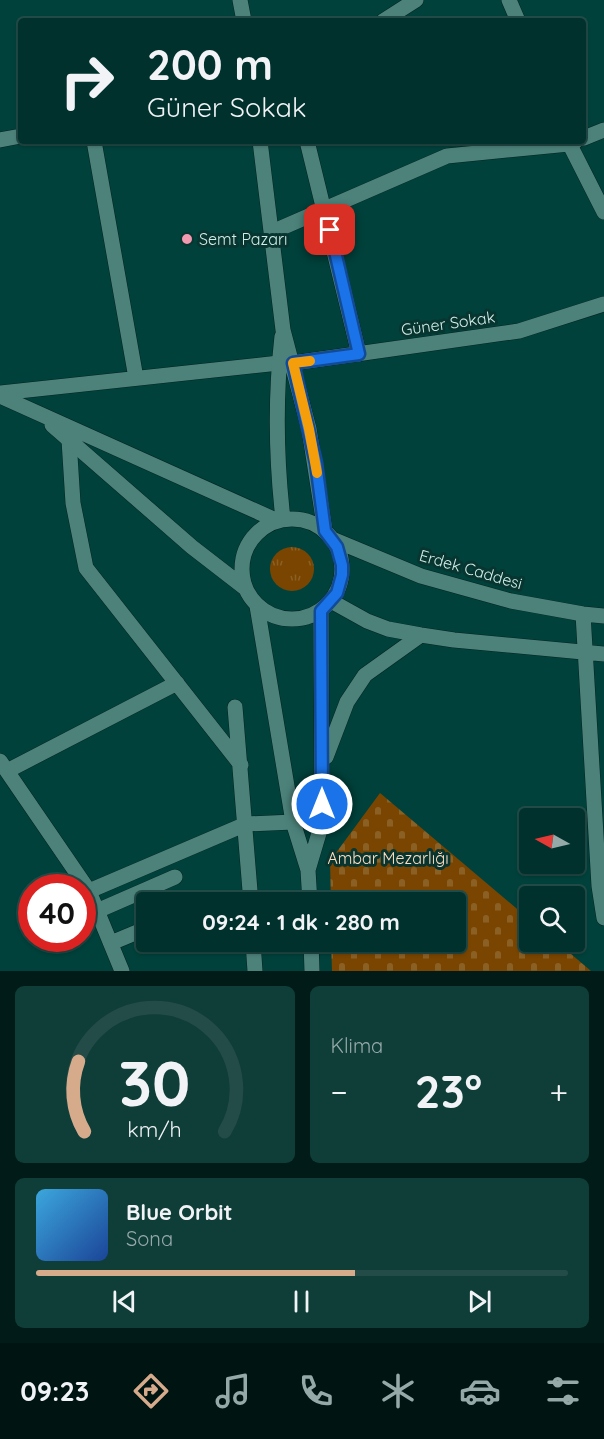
<!DOCTYPE html>
<html lang="tr">
<head>
<meta charset="utf-8">
<style>
  :root { --surface:#01312c; --page:#0f3d38; --text:#f1f3f6; --muted:#96a9a9; --line:#234c48; --accent:#d6ab8b }
  body { margin:0; font-family:Quicksand,sans-serif; background:var(--page); color:var(--text); height:100vh; display:flex; flex-direction:column; font-size:22px; white-space:nowrap }
  * { box-sizing:border-box; margin:0 }
  p { font-size:20px; color:var(--muted) }
  .icon { flex:none; width:33px; height:33px; fill:none; stroke:currentColor; stroke-width:2; stroke-linecap:round; stroke-linejoin:round }
  .map { position:relative; height:971px; overflow:hidden }
  .sheet { display:flex; flex-direction:column; gap:15px; padding:15px; background:#011b18; flex:1 }
  .sheet>* { flex:none }
  .hud { position:absolute; left:18px; top:18px; width:568px; height:126px; border-radius:6px; box-shadow:0 2px 4px #0004,0 0 0 2px var(--line); background:#01312c; color:var(--text); overflow:hidden }
  .needle { width:39px; rotate:278deg }
  .buttons { position:absolute; left:519px; top:808px; display:grid; gap:12px }
  .buttons a { display:grid; place-items:center; width:66px; height:66px; border-radius:6px; background:var(--surface); box-shadow:0 2px 4px #0004,0 0 0 2px var(--line); font-size:30px }
  .speed { position:absolute; left:18px; top:874px; display:flex; gap:12px; font-size:30px; font-weight:700; text-align:center }
  .speed>* { display:grid; place-content:center; width:78px; height:78px; border-radius:50%; background:var(--surface); box-shadow:0 2px 4px #0004,0 0 0 2px var(--line); line-height:1 }
  .speed .limit { border:9px solid #d22; background:#fff; color:#111 }
  .pin { position:absolute; display:grid; place-items:center; width:51px; height:51px; color:#fff; margin:-26px; border-radius:12px; box-shadow:0 3px 9px #0006 }
  .me { position:absolute; width:66px; margin:-33px; rotate:0deg; stroke-linejoin:round; filter:drop-shadow(0 0 4px #0008) }
  .turn { display:flex; align-items:center; gap:21px; height:126px; padding:0 30px; font-size:27px }
  .turn .icon { width:78px; height:78px; stroke-width:2.5 }
  .turn b { display:block; font-size:42px; line-height:51px }
  .big { font-size:45px; font-weight:700; line-height:1.1 }
  .sheet .card { flex:1; display:flex; flex-direction:column; justify-content:center; gap:9px; min-width:0; padding:0 21px; border-radius:9px; background:var(--page) }
  .sheet .dial { align-items:center; gap:0 }
  .dial svg { height:156px; overflow:visible; fill:none; stroke:var(--line); stroke-width:7; stroke-linecap:round; text-anchor:middle }
  .dial text { fill:var(--text); stroke:none }
  .song { display:flex; align-items:center; gap:18px }
  .cover { width:72px; height:72px; border-radius:9px; background:linear-gradient(135deg,hsl(200 70% 55%),hsl(220 70% 35%)) }
  .played { height:6px; border-radius:3px; background:linear-gradient(90deg,var(--accent) 60%,var(--line) 60%) }
  .keys { display:flex; justify-content:space-around; direction:ltr }
  .heat { display:flex; justify-content:space-between; align-items:center; font-size:33px; direction:ltr }
  .sheet .tiles { flex:1; display:grid; gap:15px; grid-template-columns:1fr 1fr }
  .card:last-child { grid-column:span 2 }
  .trip { position:absolute; left:136px; top:892px; width:330px; height:60px; border-radius:6px; background:var(--surface); box-shadow:0 2px 4px #0004,0 0 0 2px var(--line); font-weight:700; line-height:60px; text-align:center }
  .tab-bar { display:flex; height:96px; justify-content:space-around; align-items:center; background:#001412; color:var(--muted) }
  .tab-bar .icon { width:42px; height:42px }
  .tab-bar .active { color:var(--accent) }
  .tab-bar b { font-size:27px; color:var(--text) }
  .map>svg:first-child { display:block }
  .grass { fill:url(#grass-tufts) }
  .cemetery { fill:url(#cemetery-stones) }
  .lines { fill:none; stroke-linecap:round; stroke-linejoin:round }
  .street-casing { stroke:#062420; stroke-width:16 }
  .secondary-casing { stroke:#062420; stroke-width:16 }
  .street { stroke:#4c827a; stroke-width:15 }
  .secondary { stroke:#4c827a; stroke-width:15 }
  .route-casing { stroke:#114b97; stroke-width:15 }
  .route { stroke:#1a73e8; stroke-width:10 }
  .slow { stroke:#f59e0b; stroke-width:10 }
  .poi-dot { fill:#f29ab0; stroke:#083530; stroke-width:2 }
  .labels { text-anchor:middle; stroke-width:6; stroke-linejoin:round; paint-order:stroke }
  .poi-label { font-size:16px; fill:#d2eee9; stroke:#083530; text-anchor:start }
  .street-label { font-size:16px; fill:#d2eee9; stroke:#083530 }
  .park-label { font-size:16px; fill:#ffddc0; stroke:#083530 }
</style>
</head>
<body>
<div class="map">
<svg width="604" height="971" viewBox="0 0 604 971">
  <defs>
    <pattern id="grass-tufts" width="24" height="20" patternUnits="userSpaceOnUse" patternTransform="scale(1.5)"><rect width="24" height="20" fill="#794500"/><path d="M3 7l-1-3M5 7V3M7 7l1-3M15 17l-1-3M17 17v-4M19 17l1-3" fill="none" stroke="#8b6025"/></pattern>
    <pattern id="cemetery-stones" width="16" height="16" patternUnits="userSpaceOnUse" patternTransform="scale(1.5)"><rect width="16" height="16" fill="#794500"/><path d="M2 7V4a2 2 0 0 1 4 0v3zM10 15v-3a2 2 0 0 1 4 0v3z" fill="#8b6025"/></pattern>
  </defs>
  <rect width="100%" height="100%" fill="#01413b"/>
  <path class="grass" d="M270 569a22 22 0 1 1 44 0a22 22 0 1 1-44 0Z"/>
  <path class="cemetery" d="M380,793L529,919L530,942H557L591,971H332L331,942H456V903H331L330,861Z"/>
  <g class="lines">
    <defs>
      <path id="street" d="M509,0L518,21
        M383,21L416,0
        M584,138L604,130
        M0,140L21,136
        M94,141L136,378
        M307,141L359,354
        M568,141L604,212
        M272,232L447,156L569,144L576,141
        M293,363L519,331L604,304
        M0,393L279,363
        M69,440L73,503L86,568L241,765
        M235,707L251,903
        M0,761L89,891L122,971
        M7,771L177,683
        M82,894L246,824L293,822
        M97,911L175,877
        M253,942L255,971
        M111,943L147,928"/>
      <path id="secondary" d="M240,0L244,21
        M260,141L283,330L309,429L325,531
        M282,336C275,398 276,458 283,519
        M0,396L278,521
        M52,425L192,547L245,588
        M242 569a50 50 0 1 1 100 0a50 50 0 1 1-100 0Z
        M332,539L421,576L511,601L583,614L604,616
        M331,601L367,621L388,629L421,635L454,640L604,654
        M257,606L293,822L308,870L310,903
        M583,614L599,886L604,918
        M326,757L347,702L365,675L421,635
        M308,870L322,823L321,611
        M311,942L312,971"/>
    </defs>
    <use href="#street" class="street-casing"/>
    <use href="#secondary" class="secondary-casing"/>
    <use href="#street" class="street"/>
    <use href="#secondary" class="secondary"/>
  </g>
  <g class="lines">
    <defs>
      <path id="route" d="M322,804L321,611L337,593L342,575V565L337,547L325,531L316,463L293,363L359,354L330,230"/>
    </defs>
    <use href="#route" class="route-casing"/>
    <use href="#route" class="route"/>
    <path class="slow" d="M310,361L293,363L309,429L317,473"/>
  </g>
  <circle class="poi-dot" cx="187" cy="239" r="6"/>
  <g class="labels">
    <g class="poi-label">
      <text x="199" y="245">Semt Pazarı</text>
    </g>
    <g class="street-label">
      <text transform="translate(448 323) rotate(-8)" y="6">Güner Sokak</text>
      <text transform="translate(471 569) rotate(16)" y="6">Erdek Caddesi</text>
    </g>
    <g class="park-label">
      <text x="388" y="864">Ambar Mezarlığı</text>
    </g>
  </g>
</svg>
<div class="buttons">
<a><svg class="needle" viewBox="-14 -14 28 28"><path d="M0-13l5 13h-10z" fill="#e53935"/><path d="M0 13l5-13h-10z" fill="#96a9a9"/></svg></a>
<a><svg class="icon" aria-label="search" viewBox="0 0 24 24"><circle cx="10" cy="10" r="6"/><path d="M15 15l6 6"/></svg></a>
</div>
<div class="speed"><div class="limit">40</div></div>
<div class="pin" style="left:330px;top:230px;background:#d93025"><svg class="icon" aria-label="arrive" viewBox="0 0 24 24"><path d="M6 21V4h12l-3 4 3 4H6"/></svg></div>
<svg class="me" style="left:322px;top:804px" viewBox="-20 -20 40 40"><circle r="17" fill="#1a73e8" stroke="#fff" stroke-width="3"/><path d="M0-11L8 9 0 5-8 9z" fill="#fff"/></svg>
<div class="trip">09:24 · 1 dk · 280 m</div>
<div class="hud">
<div class="turn"><svg class="icon" aria-label="right" viewBox="0 0 24 24"><path d="M7 20v-9h11M14 6l5 5-5 5"/></svg><div><b>200 m</b>Güner Sokak</div></div>
</div>
</div>
<section class="sheet">
<div class="tiles">
<div class="card dial"><svg viewBox="0 0 100 80">
<path d="M14 69A42 42 0 1 1 86 69"/>
<path d="M14 69A42 42 0 0 1 11 33" stroke="#d6ab8b"/>
<text x="50" y="56" font-size="32" font-weight="700">30</text>
<text x="50" y="72" font-size="11">km/h</text>
</svg></div>
<div class="card"><p>Klima</p>
<div class="heat"><a>−</a><b class="big">23°</b><a>+</a></div>
</div>
<div class="card">
<div class="song"><i class="cover"></i><div><b>Blue Orbit</b><p>Sona</p></div></div>
<div class="played"></div>
<div class="keys"><svg class="icon" aria-label="previous" viewBox="0 0 24 24"><path d="M18 5L8 12l10 7zM5 5v14"/></svg><svg class="icon" aria-label="pause" viewBox="0 0 24 24"><path d="M8 5v14M16 5v14"/></svg><svg class="icon" aria-label="next" viewBox="0 0 24 24"><path d="M6 5l10 7-10 7zM19 5v14"/></svg></div>
</div>
</div>
</section>
<nav class="tab-bar">
<b>09:23</b>
<svg class="icon active" aria-label="directions" viewBox="0 0 24 24"><path d="M12 3l9 9-9 9-9-9zM9 14v-3h6M13 9l2 2-2 2"/></svg>
<svg class="icon" aria-label="music" viewBox="0 0 24 24"><path d="M9 18V5l10-2v13"/><circle cx="6" cy="18" r="3"/><circle cx="16" cy="16" r="3"/></svg>
<svg class="icon" aria-label="phone" viewBox="0 0 24 24"><path d="M5 4h4l2 5-3 2q2 4 5 5l2-3 5 2v4C11 20 4 13 5 4z"/></svg>
<svg class="icon" aria-label="climate" viewBox="0 0 24 24"><path d="M12 3v18M4 7l16 10M4 17L20 7"/></svg>
<svg class="icon" aria-label="car" viewBox="0 0 24 24"><path d="M5 17H2v-5l4-1 3-4h7l3 4 3 1v5h-3M9 17h6M6 11h13"/><circle cx="7" cy="17" r="2"/><circle cx="17" cy="17" r="2"/></svg>
<svg class="icon" aria-label="filters" viewBox="0 0 24 24"><path d="M4 7h16M4 17h16"/><circle cx="9" cy="7" r="2"/><circle cx="15" cy="17" r="2"/></svg>
</nav>
</body>
</html>
